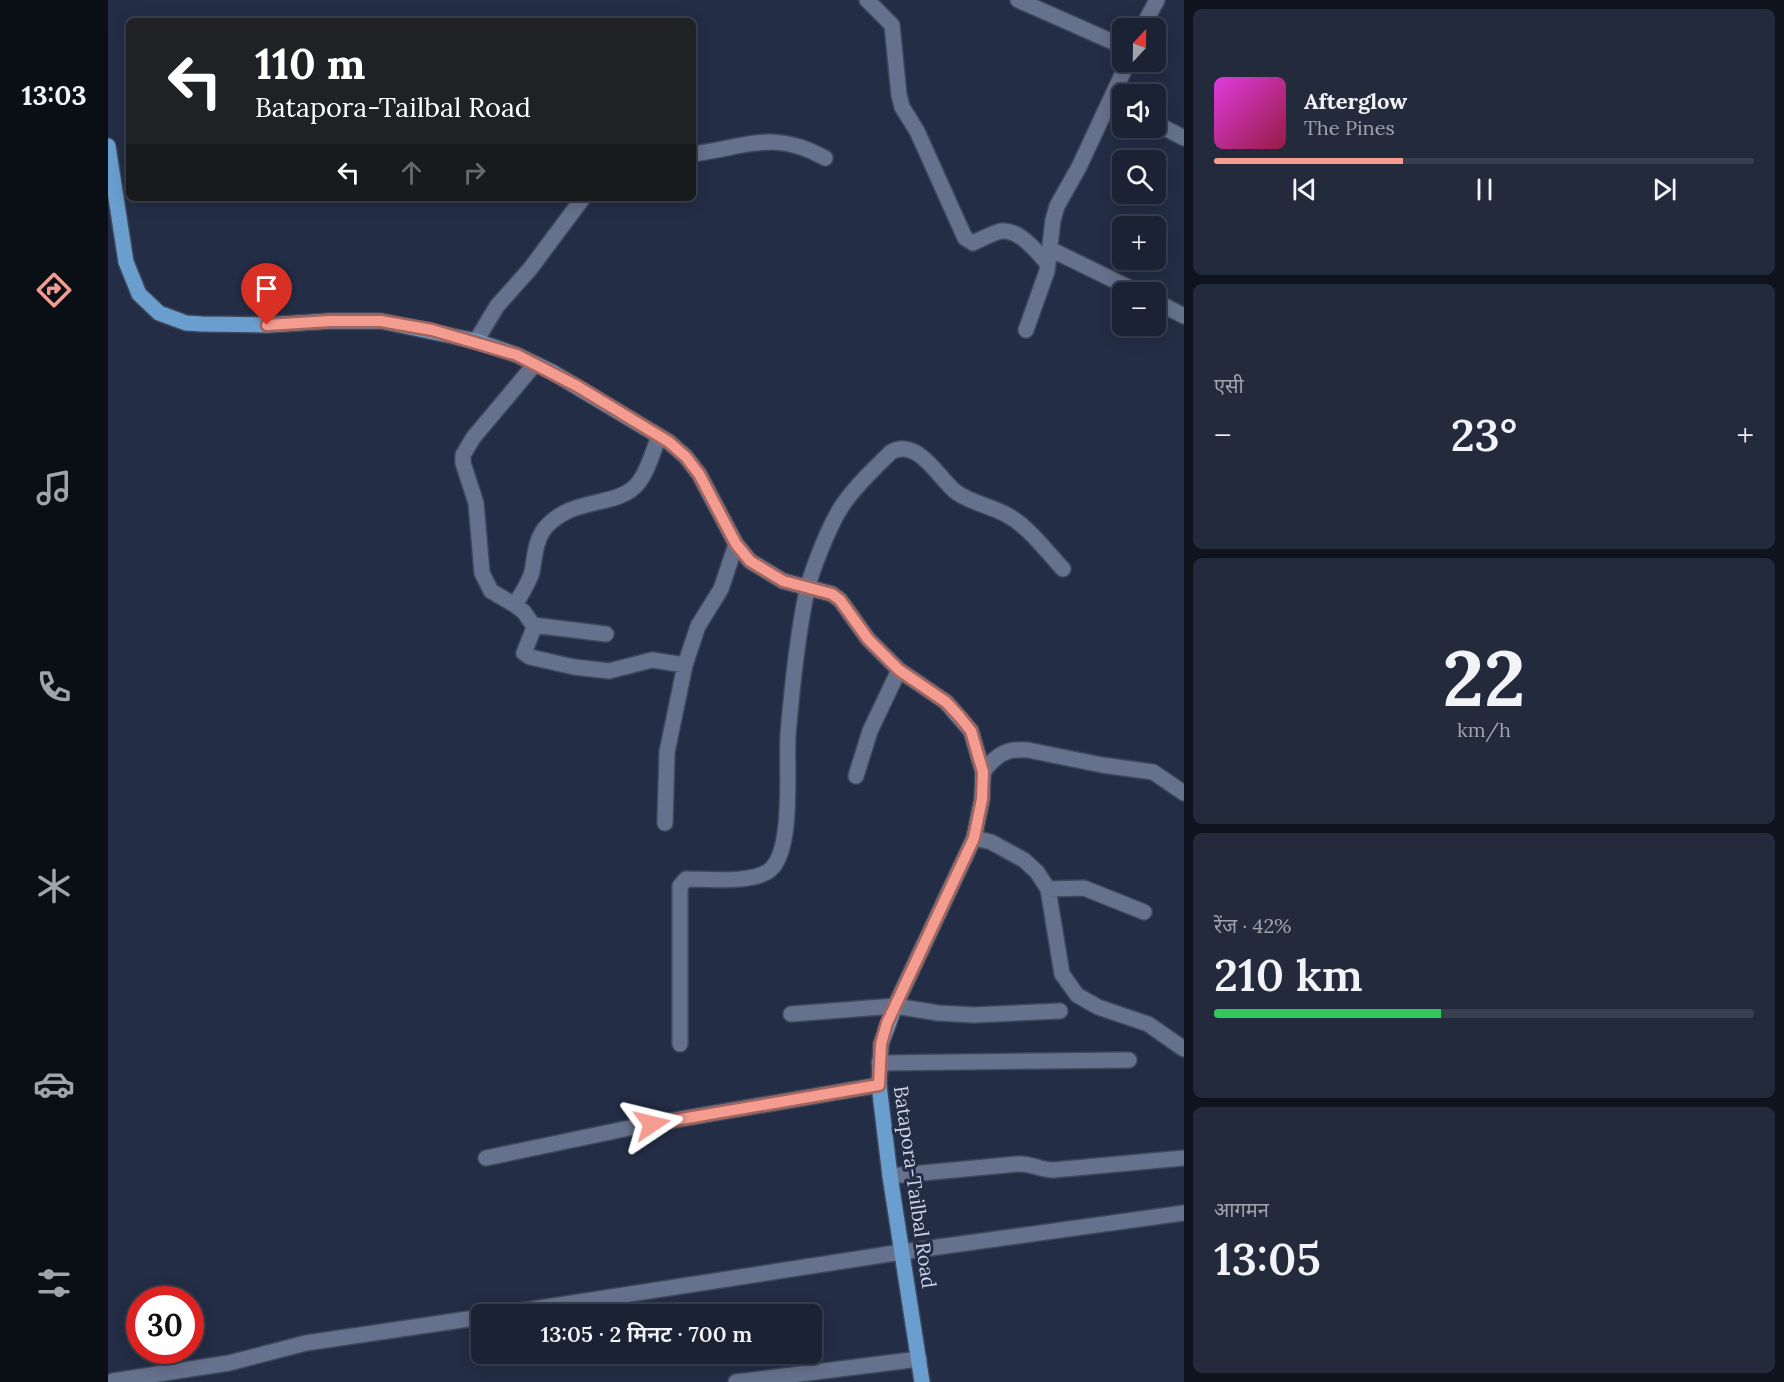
<!DOCTYPE html>
<html lang="hi">
<head>
<meta charset="utf-8">
<style>
  :root { --surface:#1a2234; --page:#232a3c; --text:#f1f3f6; --muted:#9fa4ac; --line:#383f4f; --accent:#f59c91 }
  body { margin:0; font-family:Lora,"Noto Sans Devanagari",serif; background:var(--page); color:var(--text); height:100vh; display:flex; flex-direction:column; font-size:22px; white-space:nowrap }
  * { box-sizing:border-box; margin:0 }
  p { font-size:20px; color:var(--muted) }
  .icon { flex:none; width:33px; height:33px; fill:none; stroke:currentColor; stroke-width:2; stroke-linecap:round; stroke-linejoin:round }
  .map { position:relative; flex:1; overflow:hidden }
  .drawer { display:flex; flex-direction:column; gap:9px; padding:9px; background:#0e131d; width:600px }
  .drawer>* { flex:none }
  .hud { position:absolute; left:18px; top:18px; width:570px; height:183px; border-radius:9px; box-shadow:0 3px 15px #0003,0 0 0 2px var(--line); background:#202124; color:#fff; overflow:hidden }
  .needle { width:39px; rotate:22deg }
  .controls { position:absolute; left:1004px; top:18px; display:grid; gap:12px }
  .controls a { display:grid; place-items:center; width:54px; height:54px; border-radius:9px; background:var(--surface); box-shadow:0 3px 15px #0003,0 0 0 2px var(--line); font-size:30px }
  .speed { position:absolute; left:18px; top:1286px; display:flex; gap:12px; font-size:30px; font-weight:700; text-align:center }
  .speed>* { display:grid; place-content:center; width:78px; height:78px; border-radius:50%; background:var(--surface); box-shadow:0 3px 15px #0003,0 0 0 2px var(--line); line-height:1 }
  .speed .limit { border:9px solid #d22; background:#fff; color:#111 }
  .pin { position:absolute; display:grid; place-items:center; width:51px; height:51px; color:#fff; margin:-62px -26px; border-radius:50% 50% 50% 0; rotate:-45deg; box-shadow:0 0 6px #0007 }
  .pin .icon { rotate:45deg }
  .me { position:absolute; width:66px; margin:-33px; rotate:80deg; stroke-linejoin:round; filter:drop-shadow(0 0 4px #0008) }
  .turn { display:flex; align-items:center; gap:21px; height:126px; padding:0 30px; font-size:27px }
  .turn .icon { width:78px; height:78px; stroke-width:2.5 }
  .turn b { display:block; font-size:42px; line-height:51px }
  .lanes { display:flex; align-items:center; height:57px; padding:0 30px; background:#0003; justify-content:center; gap:30px; direction:ltr }
  .lanes .off { opacity:.35 }
  .big { font-size:45px; font-weight:600; line-height:1.1 }
  .drawer .widget { flex:1; display:flex; flex-direction:column; justify-content:center; gap:9px; min-width:0; padding:0 21px; border-radius:9px; background:var(--page) }
  .drawer .dial { align-items:center; gap:0 }
  .dial b { font-size:78px; line-height:1 }
  .song { display:flex; align-items:center; gap:18px }
  .cover { width:72px; height:72px; border-radius:9px; background:linear-gradient(135deg,hsl(300 70% 55%),hsl(340 70% 35%)) }
  .played { height:6px; border-radius:3px; background:linear-gradient(90deg,var(--accent) 35%,var(--line) 35%) }
  .keys { display:flex; justify-content:space-around; direction:ltr }
  .heat { display:flex; justify-content:space-between; align-items:center; font-size:33px; direction:ltr }
  .charge { height:9px; border-radius:4px; background:linear-gradient(90deg,#34c759 42%,var(--line) 0) }
  .trip { position:absolute; left:363px; top:1304px; width:351px; height:60px; border-radius:9px; background:var(--surface); box-shadow:0 3px 15px #0003,0 0 0 2px var(--line); font-weight:600; line-height:60px; text-align:center }
  main { display:flex; flex:1; min-height:0 }
  .menu { display:flex; flex-direction:column; width:108px; justify-content:space-around; align-items:center; background:#0a0e15; color:var(--muted) }
  .menu .icon { width:42px; height:42px }
  .menu .selected { color:var(--accent) }
  .menu b { font-size:27px; color:var(--text) }
  .map>svg:first-child { display:block }
  .lines { fill:none; stroke-linecap:round; stroke-linejoin:round }
  .minor-casing { stroke:#3f475a; stroke-width:18 }
  .major-casing { stroke:#3f475a; stroke-width:18 }
  .minor { stroke:#66718d; stroke-width:15 }
  .major { stroke:#699ece; stroke-width:15 }
  .route-casing { stroke:#9f655e; stroke-width:15 }
  .route { stroke:#f59c91; stroke-width:10 }
  .labels { text-anchor:middle; stroke-width:6; stroke-linejoin:round; paint-order:stroke }
  .street-label { font-size:20px; fill:#cdd4e4; stroke:#232d45 }
</style>
</head>
<body>
<main>
<nav class="menu">
<b>13:03</b>
<svg class="icon selected" aria-label="directions" viewBox="0 0 24 24"><path d="M12 3l9 9-9 9-9-9zM9 14v-3h6M13 9l2 2-2 2"/></svg>
<svg class="icon" aria-label="music" viewBox="0 0 24 24"><path d="M9 18V5l10-2v13"/><circle cx="6" cy="18" r="3"/><circle cx="16" cy="16" r="3"/></svg>
<svg class="icon" aria-label="phone" viewBox="0 0 24 24"><path d="M5 4h4l2 5-3 2q2 4 5 5l2-3 5 2v4C11 20 4 13 5 4z"/></svg>
<svg class="icon" aria-label="climate" viewBox="0 0 24 24"><path d="M12 3v18M4 7l16 10M4 17L20 7"/></svg>
<svg class="icon" aria-label="car" viewBox="0 0 24 24"><path d="M5 17H2v-5l4-1 3-4h7l3 4 3 1v5h-3M9 17h6M6 11h13"/><circle cx="7" cy="17" r="2"/><circle cx="17" cy="17" r="2"/></svg>
<svg class="icon" aria-label="filters" viewBox="0 0 24 24"><path d="M4 7h16M4 17h16"/><circle cx="9" cy="7" r="2"/><circle cx="15" cy="17" r="2"/></svg>
</nav>
<div class="map">
<svg width="1076" height="1382" viewBox="0 0 1076 1382">
  <rect width="100%" height="100%" fill="#232d45"/>
  <g class="lines">
    <defs>
      <path id="minor" d="M759,0L784,25L791,95L794,107L809,131L857,238L865,243C874,239 884,233 893,231C912,229 929,252 940,264
        M910,0L1014,46
        M1034,28L1049,0
        M1047,123L1076,138
        M585,154C639,147 665,129 717,158
        M942,249L1030,292
        M1047,301L1076,316
        M918,330L939,271L945,220L949,206L971,167L1020,62
        M368,341L389,306L422,269L475,198
        M427,364L365,438L355,455V463L368,503L374,573L383,591L407,605L416,612L425,625V630L416,653L422,657L466,667L501,671L544,660L577,665
        M407,605C413,594 421,583 424,572C427,556 427,541 437,528C465,495 511,509 531,482C541,469 545,451 551,436
        M425,625L498,634
        M875,772C888,755 898,748 920,750L994,765L1045,772L1076,793
        M748,776L762,731L791,670
        M557,823L559,752L577,665L590,626L613,589L628,544
        M866,838L883,842L916,860L929,872L940,889L954,974L969,995L990,1007L1040,1024L1076,1049
        M940,889L976,888L1036,912
        M683,1014L787,1006L830,1013L866,1015L952,1011
        M572,1044V886L578,879C599,879 647,884 663,869C686,848 678,765 680,735C684,687 689,637 699,590C704,569 722,524 734,506C747,486 766,469 783,452C810,437 831,479 848,492C863,503 883,506 899,515C920,526 938,551 955,569
        M771,1063L1021,1060
        M378,1158L526,1127L771,1085
        M782,1176L910,1164C923,1163 932,1170 945,1170L1076,1158
        M393,1314L794,1252L1076,1213
        M5,1381L121,1363L198,1343L374,1317
        M628,1382L811,1359"/>
      <path id="major" d="M0,146L18,262L31,294L51,313L78,323L94,324L159,325L222,321H273L368,341L409,355L444,372L561,442L578,457L591,474L628,544L642,561L675,581L724,594L732,600L760,639L791,670L838,702L863,731L875,772L874,799L866,838L787,1006L773,1044L771,1085L782,1176L814,1382"/>
    </defs>
    <use href="#minor" class="minor-casing"/>
    <use href="#major" class="major-casing"/>
    <use href="#minor" class="minor"/>
    <use href="#major" class="major"/>
  </g>
  <g class="lines">
    <defs>
      <path id="route" d="M159,325L222,321H273L324,330L409,355L469,386L561,442L578,457L591,474L628,544L642,561L675,581L724,594L732,600L760,639L791,670L838,702L851,716L863,731L875,772L874,799L866,838L779,1023L773,1044L771,1085L544,1124"/>
    </defs>
    <use href="#route" class="route-casing"/>
    <use href="#route" class="route"/>
  </g>
  <g class="labels">
    <g class="street-label">
      <text transform="translate(807 1187) rotate(82)" y="7">Batapora-Tailbal Road</text>
    </g>
  </g>
</svg>
<div class="controls">
<a><svg class="needle" viewBox="-14 -14 28 28"><path d="M0-13l5 13h-10z" fill="#e53935"/><path d="M0 13l5-13h-10z" fill="#9fa4ac"/></svg></a>
<a><svg class="icon" aria-label="sound" viewBox="0 0 24 24"><path d="M4 9h4l5-4v14l-5-4H4zM17 9q2 3 0 6"/></svg></a>
<a><svg class="icon" aria-label="search" viewBox="0 0 24 24"><circle cx="10" cy="10" r="6"/><path d="M15 15l6 6"/></svg></a>
<a>+</a>
<a>−</a>
</div>
<div class="speed"><div class="limit">30</div></div>
<div class="pin" style="left:159px;top:325px;background:#d93025"><svg class="icon" aria-label="arrive" viewBox="0 0 24 24"><path d="M6 21V4h12l-3 4 3 4H6"/></svg></div>
<svg class="me" style="left:544px;top:1124px" viewBox="-20 -20 40 40"><path d="M0-17L14 15 0 8-14 15z" fill="#f59c91" stroke="#fff" stroke-width="4"/></svg>
<div class="trip">13:05 · 2 मिनट · 700 m</div>
<div class="hud">
<div class="turn"><svg class="icon" aria-label="left" viewBox="0 0 24 24"><path d="M17 20v-9H6M10 6l-5 5 5 5"/></svg><div><b>110 m</b>Batapora-Tailbal Road</div></div>
<div class="lanes"><svg class="icon" aria-label="left" viewBox="0 0 24 24"><path d="M17 20v-9H6M10 6l-5 5 5 5"/></svg><svg class="icon off" aria-label="ahead" viewBox="0 0 24 24"><path d="M12 20V5M6 11l6-6 6 6"/></svg><svg class="icon off" aria-label="right" viewBox="0 0 24 24"><path d="M7 20v-9h11M14 6l5 5-5 5"/></svg></div>
</div>
</div>
<section class="drawer">
<div class="widget">
<div class="song"><i class="cover"></i><div><b>Afterglow</b><p>The Pines</p></div></div>
<div class="played"></div>
<div class="keys"><svg class="icon" aria-label="previous" viewBox="0 0 24 24"><path d="M18 5L8 12l10 7zM5 5v14"/></svg><svg class="icon" aria-label="pause" viewBox="0 0 24 24"><path d="M8 5v14M16 5v14"/></svg><svg class="icon" aria-label="next" viewBox="0 0 24 24"><path d="M6 5l10 7-10 7zM19 5v14"/></svg></div>
</div>
<div class="widget"><p>एसी</p>
<div class="heat"><a>−</a><b class="big">23°</b><a>+</a></div>
</div>
<div class="widget dial"><b>22</b><p>km/h</p></div>
<div class="widget"><p>रेंज · 42%</p><b class="big">210 km</b><div class="charge"></div></div>
<div class="widget"><p>आगमन</p><b class="big">13:05</b></div>
</section>
</main>
</body>
</html>
